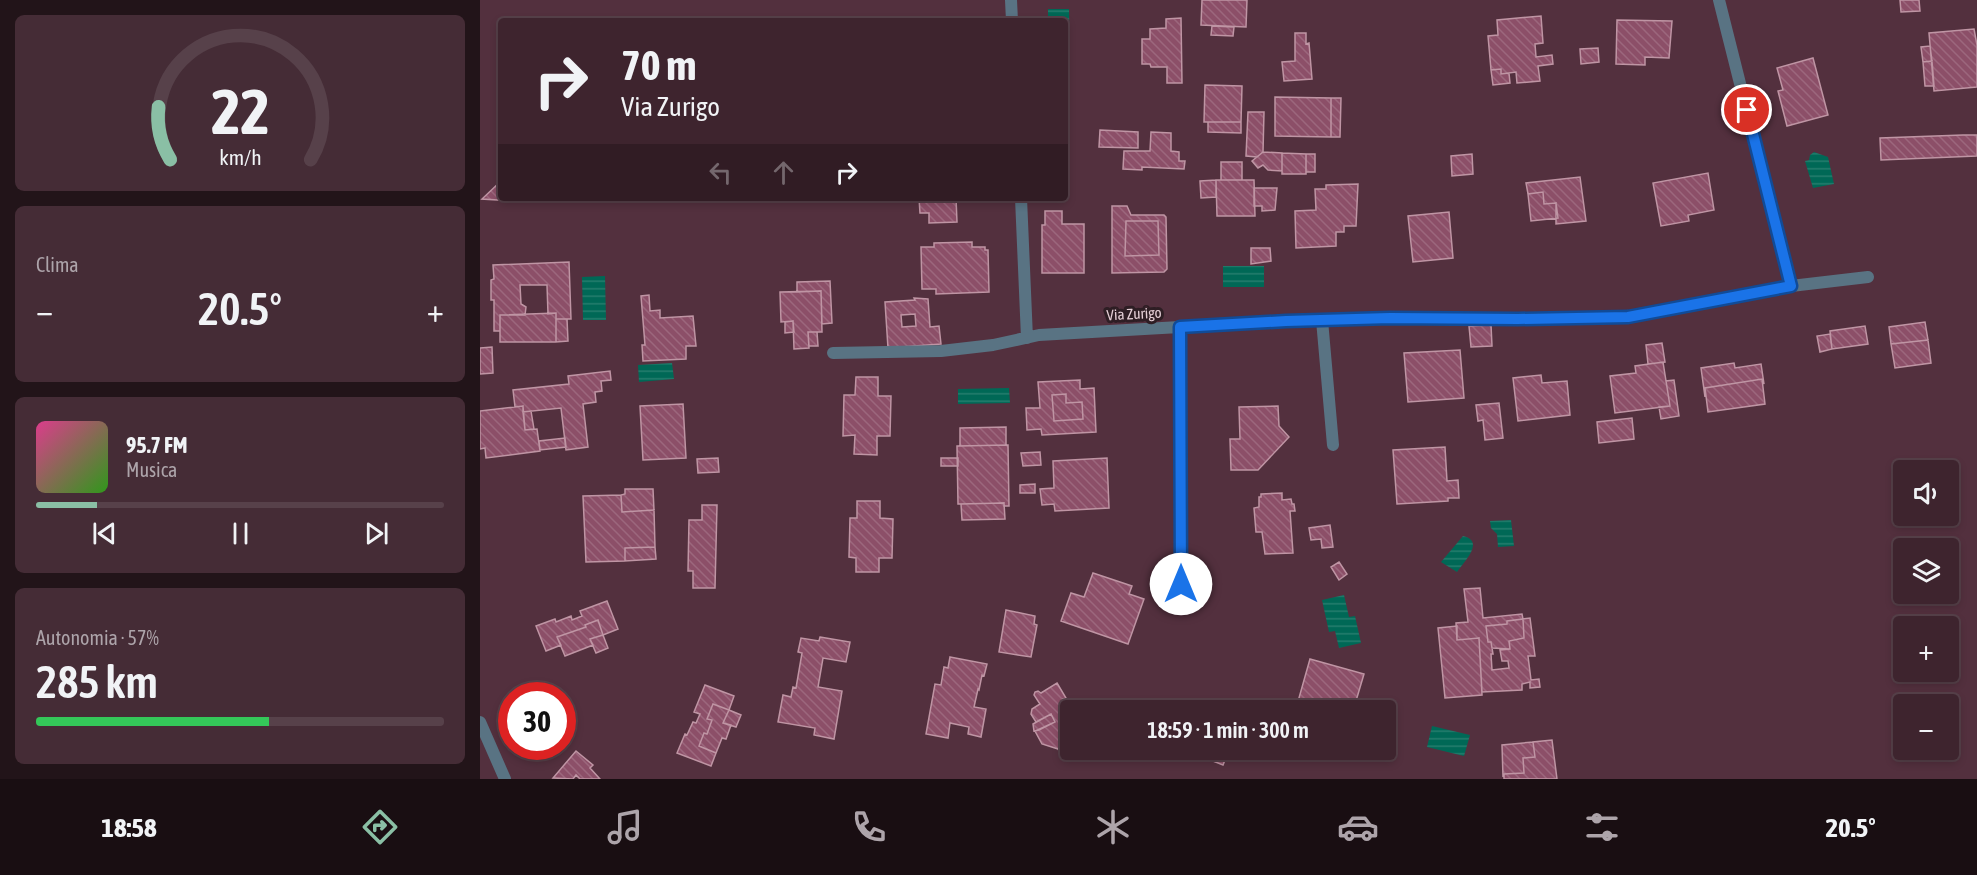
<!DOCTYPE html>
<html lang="it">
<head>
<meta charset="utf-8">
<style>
  :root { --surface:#3e242e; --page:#452c36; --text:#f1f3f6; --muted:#ada4aa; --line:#57414a; --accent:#8abfa5 }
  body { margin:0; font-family:"Asap Condensed",sans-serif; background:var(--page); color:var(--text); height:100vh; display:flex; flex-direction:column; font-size:22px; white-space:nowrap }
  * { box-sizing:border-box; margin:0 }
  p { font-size:20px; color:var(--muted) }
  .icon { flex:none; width:33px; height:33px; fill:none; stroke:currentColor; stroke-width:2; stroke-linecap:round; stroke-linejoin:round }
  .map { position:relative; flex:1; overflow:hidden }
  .drawer { display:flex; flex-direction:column; gap:15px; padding:15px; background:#221419; width:480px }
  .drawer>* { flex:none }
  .guide { position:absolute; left:18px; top:18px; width:570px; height:183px; border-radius:6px; box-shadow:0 3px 9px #0003,0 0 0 2px var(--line); background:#3e242e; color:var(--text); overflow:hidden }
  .buttons { position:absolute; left:1413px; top:460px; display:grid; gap:12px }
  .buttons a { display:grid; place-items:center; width:66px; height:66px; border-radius:6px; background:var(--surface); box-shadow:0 3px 9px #0003,0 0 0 2px var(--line); font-size:30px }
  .speed { position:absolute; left:18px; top:682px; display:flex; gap:12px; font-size:30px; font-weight:700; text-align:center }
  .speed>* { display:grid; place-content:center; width:78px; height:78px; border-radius:50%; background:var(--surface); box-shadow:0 3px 9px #0003,0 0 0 2px var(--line); line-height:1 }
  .speed .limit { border:9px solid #d22; background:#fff; color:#111 }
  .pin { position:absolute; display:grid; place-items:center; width:51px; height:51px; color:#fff; margin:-26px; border:3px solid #fff; border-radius:50%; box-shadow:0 2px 6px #0007 }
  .me { position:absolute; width:66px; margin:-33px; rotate:0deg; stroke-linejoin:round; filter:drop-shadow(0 0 4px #0008) }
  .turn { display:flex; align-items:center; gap:21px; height:126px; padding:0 24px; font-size:27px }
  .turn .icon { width:78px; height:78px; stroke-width:2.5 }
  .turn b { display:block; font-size:42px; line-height:51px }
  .lanes { display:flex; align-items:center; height:57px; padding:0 24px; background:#0003; justify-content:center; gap:30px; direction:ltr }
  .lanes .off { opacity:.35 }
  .big { font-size:45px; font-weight:600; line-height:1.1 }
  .drawer .widget { flex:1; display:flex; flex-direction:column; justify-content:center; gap:9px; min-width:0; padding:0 21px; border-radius:9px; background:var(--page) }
  .drawer .dial { align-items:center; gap:0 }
  .dial svg { height:156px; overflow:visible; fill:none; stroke:var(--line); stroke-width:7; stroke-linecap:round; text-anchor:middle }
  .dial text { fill:var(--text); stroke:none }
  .song { display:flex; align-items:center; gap:18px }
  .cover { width:72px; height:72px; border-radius:9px; background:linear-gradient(135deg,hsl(330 70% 55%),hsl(110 70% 35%)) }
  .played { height:6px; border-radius:3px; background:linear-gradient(90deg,var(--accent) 15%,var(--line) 15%) }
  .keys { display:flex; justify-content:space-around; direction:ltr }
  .heat { display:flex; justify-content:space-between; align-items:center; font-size:33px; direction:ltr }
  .charge { height:9px; border-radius:4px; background:linear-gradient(90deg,#34c759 57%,var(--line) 0) }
  .trip { position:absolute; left:580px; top:700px; width:336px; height:60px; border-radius:6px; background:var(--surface); box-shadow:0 3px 9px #0003,0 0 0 2px var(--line); font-weight:600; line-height:60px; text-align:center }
  .tabs { display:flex; height:96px; justify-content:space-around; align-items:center; background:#190e12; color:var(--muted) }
  .tabs .icon { width:42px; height:42px }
  .tabs .current { color:var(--accent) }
  .tabs b { font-size:27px; color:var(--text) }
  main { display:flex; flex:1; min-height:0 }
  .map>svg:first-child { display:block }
  .water { fill:url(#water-rules) }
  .building { fill:url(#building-back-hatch); stroke:#bf95a4; stroke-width:1.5; fill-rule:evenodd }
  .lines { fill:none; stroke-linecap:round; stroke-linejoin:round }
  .minor { stroke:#597383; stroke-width:12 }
  .route-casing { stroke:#114b97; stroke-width:15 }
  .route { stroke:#1a73e8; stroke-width:10 }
  .labels { text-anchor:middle; stroke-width:6; stroke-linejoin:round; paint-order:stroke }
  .street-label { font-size:15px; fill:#e5cfd6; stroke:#2e1e24 }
</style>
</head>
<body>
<main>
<section class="drawer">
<div class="widget dial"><svg viewBox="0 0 100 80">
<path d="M14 69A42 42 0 1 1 86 69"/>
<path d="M14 69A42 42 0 0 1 8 42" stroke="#8abfa5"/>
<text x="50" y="56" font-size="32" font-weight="700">22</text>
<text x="50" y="72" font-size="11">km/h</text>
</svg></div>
<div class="widget"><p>Clima</p>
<div class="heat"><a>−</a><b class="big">20.5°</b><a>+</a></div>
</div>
<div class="widget">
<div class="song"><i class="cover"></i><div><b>95.7 FM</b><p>Musica</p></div></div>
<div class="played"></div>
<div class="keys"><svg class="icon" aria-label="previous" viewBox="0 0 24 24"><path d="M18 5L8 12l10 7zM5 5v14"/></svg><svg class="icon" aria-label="pause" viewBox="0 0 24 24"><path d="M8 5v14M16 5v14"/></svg><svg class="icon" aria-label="next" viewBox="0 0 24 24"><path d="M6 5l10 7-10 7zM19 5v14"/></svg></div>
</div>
<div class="widget"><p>Autonomia · 57%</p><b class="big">285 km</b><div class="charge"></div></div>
</section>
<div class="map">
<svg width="1497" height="779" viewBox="0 0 1497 779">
  <defs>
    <pattern id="water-rules" width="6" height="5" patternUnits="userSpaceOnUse" patternTransform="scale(1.5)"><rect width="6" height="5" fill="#006856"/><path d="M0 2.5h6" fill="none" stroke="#257d6e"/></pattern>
    <pattern id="building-back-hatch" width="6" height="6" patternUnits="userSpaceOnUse" patternTransform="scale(1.5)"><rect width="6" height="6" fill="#8c4f68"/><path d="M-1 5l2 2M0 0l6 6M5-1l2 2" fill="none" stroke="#9c677d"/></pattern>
  </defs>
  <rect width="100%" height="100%" fill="#53303e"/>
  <path class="water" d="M568,9H589L590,75L585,76V21H568Z
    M1334,152L1348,157L1354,184L1333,188L1325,161L1329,160L1330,155Z
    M743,266H784V287H743Z
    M125,276L126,320H103L102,277Z
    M192,363L194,379L159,382L158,365Z
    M529,388L530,403L478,404V389Z
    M1031,520L1034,546L1018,547L1017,534L1011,528L1010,521Z
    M983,536C1005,541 985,561 977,572L961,562Z
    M864,595L869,617L875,616L881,643L859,648L855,631L849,632L842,600Z
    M952,726L990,735L984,756L947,747Z"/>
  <path class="building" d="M722,0H767L766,27L721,25Z
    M1420,0H1439L1440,11L1421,12Z
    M1061,16L1063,43L1055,44L1056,57L1072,55L1073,64L1058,66L1060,81L1037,83L1036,72L1021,74V69L1011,70L1008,36L1018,35L1017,20Z
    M701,18L702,83H687V67H671L670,64H662V39H670V29L686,28V19Z
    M1137,20L1192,21L1189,58L1165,57V65L1136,64Z
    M732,26L754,27L753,36L731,35Z
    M1494,29L1497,45V87L1454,91L1449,33Z
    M815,33H826V44L829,43L832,79L804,81L802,62L815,61Z
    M1450,46L1452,61L1443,62L1441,47Z
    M1118,48L1119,62L1101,64L1100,49Z
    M1333,58L1348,115L1307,126L1298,91L1303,90L1297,68Z
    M1452,61L1454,86H1445L1443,62Z
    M1021,69V74L1029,73L1030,83L1013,85L1011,70Z
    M725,85L762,86L761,122H724Z
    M795,97L851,98V137L795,136Z
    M851,98H861L860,137H851Z
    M768,112H784L783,152L777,157L766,156Z
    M728,122H761V133L728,132Z
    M620,130L658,132V148L619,147Z
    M671,132L691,133V151L699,152V161H705L704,169L662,167V170L643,169L644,151H670Z
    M1483,135H1497V156L1401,160L1400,138Z
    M783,152L802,153V171L788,170L783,165L778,168L772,161Z
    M802,153L826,154V174H802Z
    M826,154H835V172H826Z
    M992,154L993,174L972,176L971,156Z
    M741,162H762V180H741Z
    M1228,173L1234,210L1208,215L1209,221L1181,226L1173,183Z
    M1100,177L1106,221L1076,224V203L1064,204L1063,192L1048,194L1046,183Z
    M736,180V197L721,198L720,181Z
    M736,180H774L775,216H737Z
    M21,181V198H37L33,201L2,199Z
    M878,184L876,226H864V232H856V246L816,248L815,211L836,210L835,189H846V185Z
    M774,188H797L795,210L782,211V206H774Z
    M1063,192L1064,204L1076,203L1078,218L1051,221L1048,194Z
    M439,198H476L477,222L449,223V213H440Z
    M632,206H647L651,215H684L686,217L687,269L684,272L632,273ZM646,221H678L679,255L645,256Z
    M565,211H582V224H604V273H562V225H565Z
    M969,212L973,258L933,262L928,216Z
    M646,221H678L679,255L645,256Z
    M492,242V247H505V250H508L509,292L456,294V289H442L441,247H454V243Z
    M771,248H790L791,261L771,264Z
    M89,262L91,319H76V313L68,314L67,285H40L41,304L46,307L45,315H20V331H14V300H11V280L14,279L13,265Z
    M350,281L352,323L342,324L341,291L317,292V282Z
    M341,291L342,332H328L329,348L314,349L313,321L301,322L300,292Z
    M169,295L170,311L180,310V318L213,316L216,346H206V359L163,361L162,345H165L161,296Z
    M434,298L448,299L450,327L459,326L461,344L408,348L405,302L435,300ZM435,314L436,326L422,327L421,315Z
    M76,313V342H20V315Z
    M76,319H87L88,341L76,342Z
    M313,321L314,332L305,333V322Z
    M1445,322L1448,340L1411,344L1409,327Z
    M1011,325L1012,346L991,347L989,326Z
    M1385,326L1388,344L1352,349L1350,331Z
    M328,332H337L338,346H329Z
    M1350,334L1352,349L1340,352L1337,336Z
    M1448,340L1451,363L1415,368L1411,344Z
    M1182,343L1185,362L1168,364L1166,345Z
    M12,347L13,373L0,374V348Z
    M980,350L984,398L928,402L924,353Z
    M1183,362L1190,406L1135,413L1130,376L1156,373L1155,366Z
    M1254,363L1255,368L1281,364L1284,384L1282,379L1225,388V397L1221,368Z
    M130,371L131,380L121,381L122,391L115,392L116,402L103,404L108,447L86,450L81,408L43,412V406L35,407L33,390L89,384L88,376Z
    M1061,375L1062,383L1087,381L1090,415L1038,421L1033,378Z
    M376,377H398V396H411L410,436H397V455L374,454L375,435L363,436L364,395H375Z
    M1282,379L1285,404L1228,412L1225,388Z
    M600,380V389L614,388L616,432L562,435L561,429L547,430L546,408H560L558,382ZM586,394V403L602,402L603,419L574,421L572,395Z
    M1194,380L1199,416L1181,419L1179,407L1190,406L1186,381Z
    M586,394V403L602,402L603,419L574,421L572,395Z
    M1019,403L1023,438L1005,440L1003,420L998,421L996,405Z
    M203,404L206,458L163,460L160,406Z
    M43,406L45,430L57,429L60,451L6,458L5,448L0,449V411Z
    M798,406L799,426L809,437L778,470H751L750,439H760L759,407Z
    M51,411L54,429L45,430L43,412Z
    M1152,418L1154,439L1119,443L1117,422Z
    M526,427V445L480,446V428Z
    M85,438L86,447L60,450L59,441Z
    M528,445L529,506H524V503L478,504L477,446Z
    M965,447L967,481L978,480L979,498H968V501L917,504L913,450Z
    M560,452L561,465L543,466L541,453Z
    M238,458L239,472L218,473L217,459Z
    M461,458H478V466H461Z
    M627,458L629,508L575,511L574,504L562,505L560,489L574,488L573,461Z
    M555,484V493H540V485Z
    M145,489H173L174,510L142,512L141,495L145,494Z
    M802,493V500L811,499L812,504H814L815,511H810L813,553L785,554L782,532H776L774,508L779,507V497H781V494Z
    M141,495L142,512L174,510L175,547L145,548V561L106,562L103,496Z
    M377,501H400V518L413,519L412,558H399V572H376V558L369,557L370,518H377Z
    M524,503L525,519L482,520L481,504Z
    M222,505H237L235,588H213V571H208L209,520H222Z
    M850,525L853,547L842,548L841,539L831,540L829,528Z
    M175,547L176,559L145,561V548Z
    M859,562L867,574L859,580L851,567Z
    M613,573L652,586L649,594L664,599L648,644L581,621L591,593L604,597Z
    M1000,588L1003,618L1042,614L1043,619L1027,621V624L1006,626L1008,642H1011L1013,654H1011L1012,670L1029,668L1028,661H1022L1020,650L1030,649L1029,641L1044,638L1043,619L1050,618L1055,656H1048L1051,680L1059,679L1060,687L1050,688V682L1042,684V690L1002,692L999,638L977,640L976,623L988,622L984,589Z
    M127,601L138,629L123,635L118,620L105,625L106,627L77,637L81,645L66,651L56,626L75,619L76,622L91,616L92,620L102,616L100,611Z
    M526,610L555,616L554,624L557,625L551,657L519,652Z
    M1043,619L1044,638L1029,641L1030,649L1012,648L1011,642H1008L1006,626L1027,624V621Z
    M118,620L123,635L110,639L113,645L85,656L77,637L106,627L105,625Z
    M977,626V640L999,638L1002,695L965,698L958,628Z
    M123,635L128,648L116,653L110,639Z
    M340,637L370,642L366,662L343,658L338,687L362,691L354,739L334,735L335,728L298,722L303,695L311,697L313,687L316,688L322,653L318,652L321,638L339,641Z
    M470,657L507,664L504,676L502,675L499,690L498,689L494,707L506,709L501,737L488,734L489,727L470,723L468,738L446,734L455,684L461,685L464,667L468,668Z
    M830,659L884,674L873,711H838L817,705Z
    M577,683L586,698L583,699L589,709L581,713L585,719L590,716L591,718V750H596H588L583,757L578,749L562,744L555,731L575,722L571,714L556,722L551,714L552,709L560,704L554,695L555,692L558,691L561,693Z
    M225,685L254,696L249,710L233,704L227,719L232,720L227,734L224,733L219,746L236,753L231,766L197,753L205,734L207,735L213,722L216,723L220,714L214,712Z
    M233,704L249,710L243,723L251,725L246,739L242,738L236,753L219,746L224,733L227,734L232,720L227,719Z
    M249,710L261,715L256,727L243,723Z
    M571,714L575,722L559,730L554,731L553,724Z
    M1072,740L1077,779H1024V774L1044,773L1043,758L1055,757L1053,742Z
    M1053,742L1055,757L1043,758L1044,773L1024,774L1023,777L1022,745Z
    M713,750H738L733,761L712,751Z
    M738,750H749L743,765L733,761Z
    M96,751L113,765L110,768L120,779H100L96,775L93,779L73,778Z"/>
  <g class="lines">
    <path class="minor" d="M531,0L532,21
      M1239,0L1311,286
      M541,198L547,338
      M842,320L853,445
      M700,327L701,584
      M353,353L461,351L513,345L559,335L806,321L932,317L1038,319L1148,317L1311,286L1388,277
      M0,722L25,779"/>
  </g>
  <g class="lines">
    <defs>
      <path id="route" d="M701,584L700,327L806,321L910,318L1038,319L1148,317L1311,286L1267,110"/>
    </defs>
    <use href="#route" class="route-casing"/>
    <use href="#route" class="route"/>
  </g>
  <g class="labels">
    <g class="street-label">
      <text transform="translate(654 314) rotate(-3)" y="5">Via Zurigo</text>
    </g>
  </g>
</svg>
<div class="buttons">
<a><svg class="icon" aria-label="sound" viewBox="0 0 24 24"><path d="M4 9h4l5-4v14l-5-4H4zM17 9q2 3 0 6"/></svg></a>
<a><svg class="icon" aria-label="layers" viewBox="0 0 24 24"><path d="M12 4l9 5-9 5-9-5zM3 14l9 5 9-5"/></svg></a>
<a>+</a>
<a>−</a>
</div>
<div class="speed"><div class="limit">30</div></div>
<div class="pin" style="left:1267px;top:110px;background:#d93025"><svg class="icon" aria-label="arrive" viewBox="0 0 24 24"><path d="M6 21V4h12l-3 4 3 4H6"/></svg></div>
<svg class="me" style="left:701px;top:584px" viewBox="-20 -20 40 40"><circle r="19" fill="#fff"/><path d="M0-13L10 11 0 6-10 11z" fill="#1a73e8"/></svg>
<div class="trip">18:59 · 1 min · 300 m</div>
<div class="guide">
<div class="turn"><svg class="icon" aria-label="right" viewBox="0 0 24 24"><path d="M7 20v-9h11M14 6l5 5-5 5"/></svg><div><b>70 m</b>Via Zurigo</div></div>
<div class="lanes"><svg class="icon off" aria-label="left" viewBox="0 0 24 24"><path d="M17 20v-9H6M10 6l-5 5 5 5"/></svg><svg class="icon off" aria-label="ahead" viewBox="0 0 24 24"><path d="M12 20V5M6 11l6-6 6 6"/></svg><svg class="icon" aria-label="right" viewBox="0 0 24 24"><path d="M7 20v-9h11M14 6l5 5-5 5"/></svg></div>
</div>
</div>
</main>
<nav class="tabs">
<b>18:58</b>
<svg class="icon current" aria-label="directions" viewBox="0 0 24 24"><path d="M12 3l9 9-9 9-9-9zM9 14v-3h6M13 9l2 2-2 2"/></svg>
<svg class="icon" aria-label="music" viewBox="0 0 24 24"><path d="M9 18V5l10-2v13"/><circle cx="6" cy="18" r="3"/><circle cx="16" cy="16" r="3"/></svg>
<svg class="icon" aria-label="phone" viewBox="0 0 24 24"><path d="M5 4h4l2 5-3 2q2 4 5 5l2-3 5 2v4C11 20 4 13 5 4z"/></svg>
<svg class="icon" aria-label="climate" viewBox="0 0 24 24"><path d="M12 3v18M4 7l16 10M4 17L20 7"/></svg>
<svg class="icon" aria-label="car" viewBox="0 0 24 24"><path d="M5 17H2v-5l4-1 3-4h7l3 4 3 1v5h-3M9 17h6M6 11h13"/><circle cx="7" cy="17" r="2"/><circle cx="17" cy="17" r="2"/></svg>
<svg class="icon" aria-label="filters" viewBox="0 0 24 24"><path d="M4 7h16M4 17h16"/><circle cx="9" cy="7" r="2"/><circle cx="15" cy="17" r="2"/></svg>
<b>20.5°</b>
</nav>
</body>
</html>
